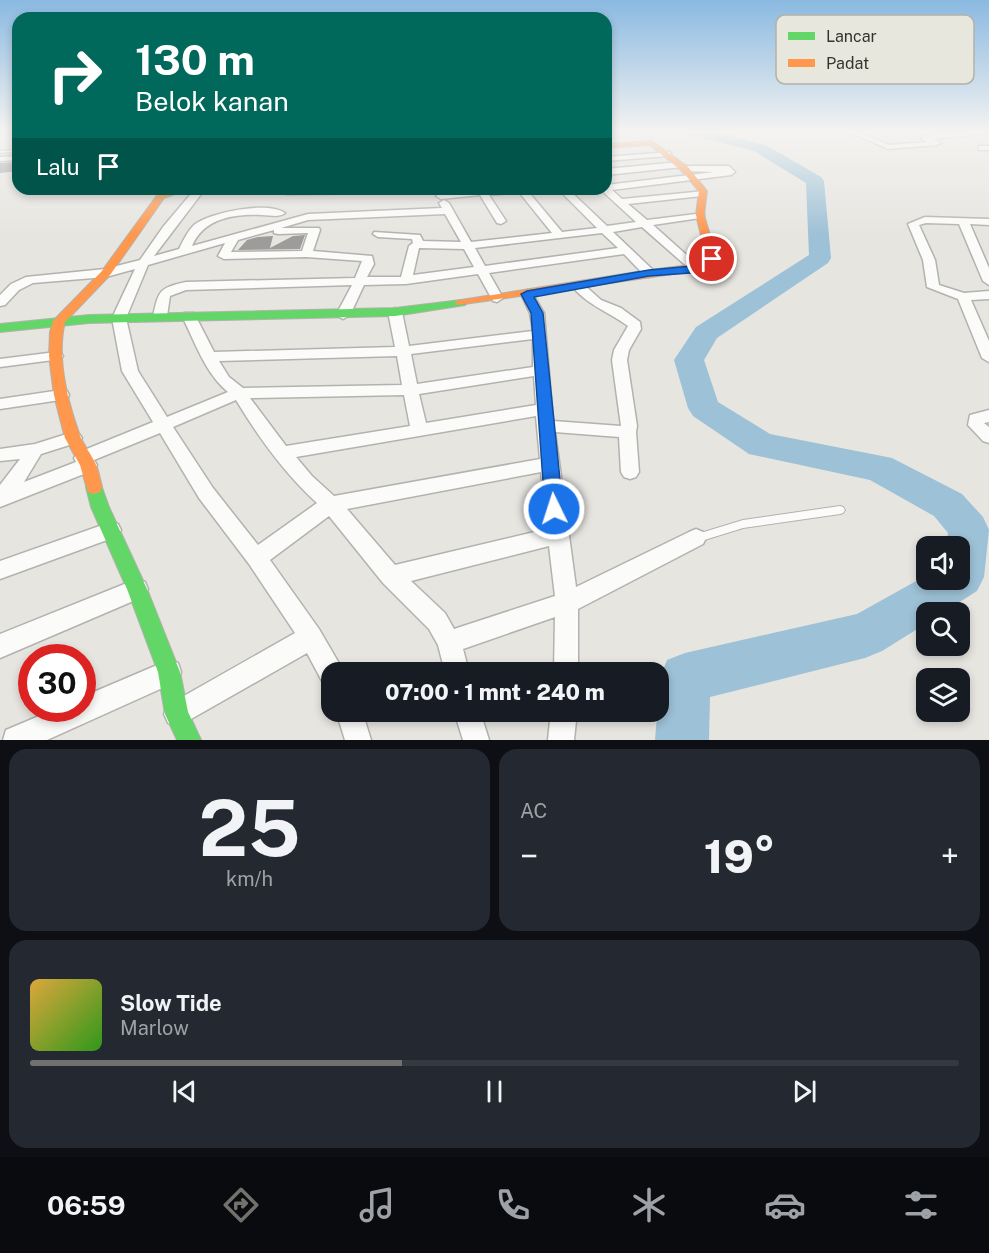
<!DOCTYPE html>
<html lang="id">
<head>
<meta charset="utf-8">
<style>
  :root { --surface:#171b24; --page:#242831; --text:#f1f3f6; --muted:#9ea1a6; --line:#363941; --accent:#72716d }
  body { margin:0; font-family:"Public Sans",sans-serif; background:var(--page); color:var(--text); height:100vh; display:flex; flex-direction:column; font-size:22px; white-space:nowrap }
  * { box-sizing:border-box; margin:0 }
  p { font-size:20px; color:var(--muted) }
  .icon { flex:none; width:33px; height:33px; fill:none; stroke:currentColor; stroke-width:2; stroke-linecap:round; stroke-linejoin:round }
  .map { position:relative; height:740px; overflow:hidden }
  .details { display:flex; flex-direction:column; gap:9px; padding:9px; background:#0d0f14; flex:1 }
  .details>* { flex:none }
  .guide { position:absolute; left:12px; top:12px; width:600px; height:183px; border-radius:18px; box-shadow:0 3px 9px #0003; background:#00695c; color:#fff; overflow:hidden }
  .tools { position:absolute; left:916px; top:536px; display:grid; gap:12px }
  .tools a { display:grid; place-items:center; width:54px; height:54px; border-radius:12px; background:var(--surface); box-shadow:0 3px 9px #0003; font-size:30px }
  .speed { position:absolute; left:18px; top:644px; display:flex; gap:12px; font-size:30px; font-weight:700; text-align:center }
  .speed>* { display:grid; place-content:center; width:78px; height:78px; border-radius:50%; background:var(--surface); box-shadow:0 3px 9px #0003; line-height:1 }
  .speed .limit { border:9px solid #d22; background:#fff; color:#111 }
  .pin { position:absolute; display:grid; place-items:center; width:51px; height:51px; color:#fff; margin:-26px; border:3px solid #fff; border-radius:50%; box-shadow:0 2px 6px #0007 }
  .me { position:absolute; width:66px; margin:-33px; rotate:356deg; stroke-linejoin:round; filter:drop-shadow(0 0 4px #0008) }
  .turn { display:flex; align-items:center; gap:21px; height:126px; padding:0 24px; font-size:27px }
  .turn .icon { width:78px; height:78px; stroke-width:2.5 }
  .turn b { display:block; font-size:42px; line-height:51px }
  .then { display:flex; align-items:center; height:57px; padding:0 24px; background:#0003; gap:12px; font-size:22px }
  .big { font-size:45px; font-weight:800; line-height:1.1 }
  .details .widget { flex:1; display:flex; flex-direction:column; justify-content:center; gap:9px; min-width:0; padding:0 21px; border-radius:18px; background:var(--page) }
  .details .dial { align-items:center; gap:0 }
  .dial b { font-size:78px; line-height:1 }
  .song { display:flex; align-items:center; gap:18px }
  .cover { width:72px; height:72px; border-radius:9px; background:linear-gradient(135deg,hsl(40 70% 55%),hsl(110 70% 35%)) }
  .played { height:6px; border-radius:3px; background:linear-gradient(90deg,var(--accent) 40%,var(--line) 40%) }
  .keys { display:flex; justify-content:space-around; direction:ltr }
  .heat { display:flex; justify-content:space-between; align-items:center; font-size:33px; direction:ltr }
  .details .tiles { flex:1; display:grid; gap:9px; grid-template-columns:1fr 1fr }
  .widget:last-child { grid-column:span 2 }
  .trip { position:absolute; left:321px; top:662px; width:348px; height:60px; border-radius:18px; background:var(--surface); box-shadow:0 3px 9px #0003; font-weight:800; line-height:60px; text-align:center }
  .menu { display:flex; height:96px; justify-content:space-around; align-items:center; background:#090b0e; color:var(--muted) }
  .menu .icon { width:42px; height:42px }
  .menu .on { color:var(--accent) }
  .menu b { font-size:27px; color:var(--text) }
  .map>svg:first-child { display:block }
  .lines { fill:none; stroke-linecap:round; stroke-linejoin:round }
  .river { fill:#9dc1d6; fill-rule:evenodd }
  .building { fill:#9d9c9b }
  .lane-casing { stroke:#b3b2ae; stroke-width:2 }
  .street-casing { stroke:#b3b2ae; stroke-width:3 }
  .fast-casing { stroke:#b3b2ae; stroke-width:2 }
  .slow-casing { stroke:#b3b2ae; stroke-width:2 }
  .lane { fill:#fbfbfa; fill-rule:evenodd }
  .street { fill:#fbfbfa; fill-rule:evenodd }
  .fast { fill:#63d668; fill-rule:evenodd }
  .slow { fill:#ff974d; fill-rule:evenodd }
  .route { fill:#1a73e8; stroke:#114b97; stroke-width:1.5 }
  .key { fill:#e8e7de; stroke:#b2b1aa; stroke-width:1.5 }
  .key-label { font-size:16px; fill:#33332f }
</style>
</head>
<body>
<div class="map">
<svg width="989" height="740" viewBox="0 0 989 740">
  <rect width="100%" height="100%" fill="#e6e5e0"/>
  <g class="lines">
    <path class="river" d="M685,131H710L766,145L821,177L824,181L831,258L828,263L717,338L704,360L718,402L770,434L892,458L962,494L983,517L989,530L984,577L977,591L944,612H927V623L882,651L865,658L710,697L709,740H655L660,678L667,660L685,653L857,614L927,575V579H960V546H946L948,533L934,516L870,480L749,454L693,416L688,408L674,360L696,327L809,255L806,183L754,151L687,134Z"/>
  </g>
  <path class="building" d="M18,162V171L0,173V163Z
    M305,235L300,249L238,250L247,240L258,237L273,236L270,248L293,236Z"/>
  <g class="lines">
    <defs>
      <path id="lane" d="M18,150V152L0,153V151Z
        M840,506L843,507L845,510L843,513L840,514L743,528L698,542L694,541L693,538L694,535L743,520Z"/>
      <path id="street" d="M0,131H9L0,134Z
        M847,131H857L889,145L927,142L921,138L926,135L989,131V133L933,139L941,143L937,145L888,149Z
        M979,146H989V150H979Z
        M670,152L671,154L667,156L606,161V157Z
        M18,156V160L0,161V157Z
        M679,162L683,165L682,167L606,175V169Z
        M685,166H729L735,172L731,175L612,190L622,199L705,191V195L702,196L628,204L647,220L704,213V217L700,218L653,225L700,267V271H692L642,227L613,232L653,270L655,273L649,277L645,276L624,254L489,273L503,298L497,302L493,301L478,274L406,284L364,285L350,315L343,319L336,315L352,285L186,290L170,296L167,316L160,320L155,319L153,316C159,290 159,288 186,282L355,278L362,261L306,257L224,259L218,256L225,243L148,265L126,318L138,371L167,417L228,392C205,373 195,342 182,316L184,313H194L214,352L395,347L388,312L395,308L402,312L409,346L533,331L530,313L521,294L527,290L531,291L544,313L553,421L621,426L612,360L614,350L628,326C609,312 587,305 572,286L574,283H582L601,300L621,308L640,322L641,329L629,350L627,360L637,426L636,432L639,472L636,477L630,479L624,477L621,472L619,437L555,432L576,587L689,532L696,529L703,532L706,538L703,544L578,609V672H554L555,617L463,649L469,672H445L438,645L429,629L383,583L329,516L270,560L319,629L344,672H332V686L323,683L307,653L177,727L168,723L164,714L168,705L295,633L249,564L199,498L160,433L94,460L97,465L94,470L0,507V485L20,459L0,461V449L35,444L73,432L79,434L82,438L79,442L41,454L24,482L76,462L74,458L77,453L153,422L122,371L112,318L135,269L106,277L33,283L19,290L5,305L0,306V295L11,284L26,277L105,269L140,260L163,227L195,189H205L154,256L179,249C183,241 187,232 194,225C210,212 268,201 285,213C279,218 270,215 262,215C234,214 204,218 192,246L308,214L442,208L439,203L444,200L449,203L471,242L552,233L519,192L489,195L506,221L501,224L497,223L480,195L441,199L436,196L441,193L483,189H526L562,232L597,228L558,189H568L607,226L636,222L600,189H606V185L714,172L682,171V167ZM445,214L461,242L423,241L420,235L374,232L373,234L378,237L412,239L413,243L409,246L401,277H367L374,264L372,256L313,251L320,230L319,228H281L308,220ZM274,230V233L278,234L308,233L302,251L231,252L238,240ZM602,233L618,248L485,266L475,248ZM419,248L464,249L474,267L413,275ZM533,339V367L417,384L411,354ZM397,356L402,385L243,388L229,377L219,361ZM534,376L536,405L426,423L419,394ZM404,395L410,426L286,446L250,398ZM236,400C259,438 285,474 317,503L258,545L213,488L173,427ZM536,416L540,459L334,496L312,476L296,457ZM541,472L547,529L395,565L347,509ZM549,546L555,596L454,629L445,613L411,581Z
        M283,189H402L403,190L398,193L286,194L281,191Z
        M925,217L989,219V225L970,224L989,268V285L983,281L959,224L926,223L919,225L935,260L939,285L964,293L989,291V299L971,300L989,341V362L982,358L958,299L927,287L923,260L908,224Z
        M56,352L61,353L63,356L61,359L0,367V359Z
        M61,390L67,391L69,395L67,399L0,409V399Z
        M989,410V422L984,423L989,427V443L983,441L968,425L970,415Z
        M111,522L118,524L121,530L118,536L0,579V561Z
        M137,579L145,582L148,589L145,596L0,658V634Z
        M169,660L178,663L181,672L178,681L47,740H3L6,730L58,708H82V697Z
        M336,711H362L371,740H345Z
        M454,711H480L489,740H463Z
        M551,711H577L574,740H548Z"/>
      <path id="fast" d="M461,300L465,301L467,303L465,305L395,316L89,323L0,332V324L89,315L395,308Z
        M94,480L100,482L109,507L147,589L180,672L188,712L201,740H177L165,714L158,672L127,589L91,507L86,487L88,482Z"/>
      <path id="slow" d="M652,141L688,167L707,191L704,215L717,259L714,268L457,305L455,303L457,301L461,300L649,270L706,263L707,259L696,215L699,191L682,171L650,145L606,148V144Z
        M177,189L183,191L164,198L110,275L65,322C56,357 68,403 80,436C84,446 92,455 96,465C99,472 100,480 102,487L100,492L94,494L88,492L80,465L65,438L54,395L49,356L50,332L53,321L102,271L158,194Z"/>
    </defs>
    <use href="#lane" class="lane-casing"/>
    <use href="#street" class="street-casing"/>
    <use href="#fast" class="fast-casing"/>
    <use href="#slow" class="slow-casing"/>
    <use href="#lane" class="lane"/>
    <use href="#street" class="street"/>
    <use href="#fast" class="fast"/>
    <use href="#slow" class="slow"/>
  </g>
  <linearGradient id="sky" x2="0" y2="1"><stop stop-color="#8ab9e1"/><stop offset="0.56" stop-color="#f4f3f1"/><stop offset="1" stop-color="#f4f3f1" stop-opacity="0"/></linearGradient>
  <rect width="989" height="235" fill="url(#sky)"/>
  <path class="route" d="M712,256L717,259L715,266L704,272L649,276L534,297L543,313L563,509L560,514L554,516L548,514L545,509L531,313L521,294L527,291L649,270L703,265L708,257Z"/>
  <rect x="776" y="15" width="198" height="69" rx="9" class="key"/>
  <rect x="788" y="32" width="27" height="8" fill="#63d668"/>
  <rect x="788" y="59" width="27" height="8" fill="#ff974d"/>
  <g class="key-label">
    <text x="826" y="42">Lancar</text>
    <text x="826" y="69">Padat</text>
  </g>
</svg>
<div class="tools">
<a><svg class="icon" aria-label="sound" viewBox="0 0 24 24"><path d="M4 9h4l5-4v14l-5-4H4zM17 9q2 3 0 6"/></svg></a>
<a><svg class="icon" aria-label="search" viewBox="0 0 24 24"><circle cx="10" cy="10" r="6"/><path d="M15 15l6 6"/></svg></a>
<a><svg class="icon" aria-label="layers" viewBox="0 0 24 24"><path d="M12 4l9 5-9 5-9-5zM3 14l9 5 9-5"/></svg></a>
</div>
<div class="speed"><div class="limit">30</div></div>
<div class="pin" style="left:712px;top:259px;background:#d93025"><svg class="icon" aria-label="arrive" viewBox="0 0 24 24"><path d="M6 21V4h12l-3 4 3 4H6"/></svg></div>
<svg class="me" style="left:554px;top:509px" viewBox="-20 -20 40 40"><circle r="17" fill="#1a73e8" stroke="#fff" stroke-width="3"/><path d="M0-11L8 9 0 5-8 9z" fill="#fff"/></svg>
<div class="trip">07:00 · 1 mnt · 240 m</div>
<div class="guide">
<div class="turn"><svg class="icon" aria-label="right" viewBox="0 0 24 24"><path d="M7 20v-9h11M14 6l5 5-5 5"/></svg><div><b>130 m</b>Belok kanan</div></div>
<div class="then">Lalu<svg class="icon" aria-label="arrive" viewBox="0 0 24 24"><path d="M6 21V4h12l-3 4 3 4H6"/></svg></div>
</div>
</div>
<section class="details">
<div class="tiles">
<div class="widget dial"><b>25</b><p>km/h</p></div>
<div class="widget"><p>AC</p>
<div class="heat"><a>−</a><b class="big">19°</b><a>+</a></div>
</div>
<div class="widget">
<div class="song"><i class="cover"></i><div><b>Slow Tide</b><p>Marlow</p></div></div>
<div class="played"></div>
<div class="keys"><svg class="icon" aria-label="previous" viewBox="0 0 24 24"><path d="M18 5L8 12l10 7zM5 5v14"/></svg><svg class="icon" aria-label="pause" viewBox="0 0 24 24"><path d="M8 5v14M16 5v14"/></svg><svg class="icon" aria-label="next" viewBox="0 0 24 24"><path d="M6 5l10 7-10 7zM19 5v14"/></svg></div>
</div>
</div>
</section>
<nav class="menu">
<b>06:59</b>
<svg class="icon on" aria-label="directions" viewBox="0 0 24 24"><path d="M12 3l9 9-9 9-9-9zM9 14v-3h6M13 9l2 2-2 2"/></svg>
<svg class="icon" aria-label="music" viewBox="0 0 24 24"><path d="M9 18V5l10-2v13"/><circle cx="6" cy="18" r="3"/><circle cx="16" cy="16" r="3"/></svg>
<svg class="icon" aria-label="phone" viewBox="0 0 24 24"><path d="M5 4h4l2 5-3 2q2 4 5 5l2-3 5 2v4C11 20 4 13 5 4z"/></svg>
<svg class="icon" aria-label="climate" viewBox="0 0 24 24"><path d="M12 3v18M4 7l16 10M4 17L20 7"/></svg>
<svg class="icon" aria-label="car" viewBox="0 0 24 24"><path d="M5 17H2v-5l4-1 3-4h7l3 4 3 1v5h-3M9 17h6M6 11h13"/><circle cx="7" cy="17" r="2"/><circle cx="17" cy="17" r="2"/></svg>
<svg class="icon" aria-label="filters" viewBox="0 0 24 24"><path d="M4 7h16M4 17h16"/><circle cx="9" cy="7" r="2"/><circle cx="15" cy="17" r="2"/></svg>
</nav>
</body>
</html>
